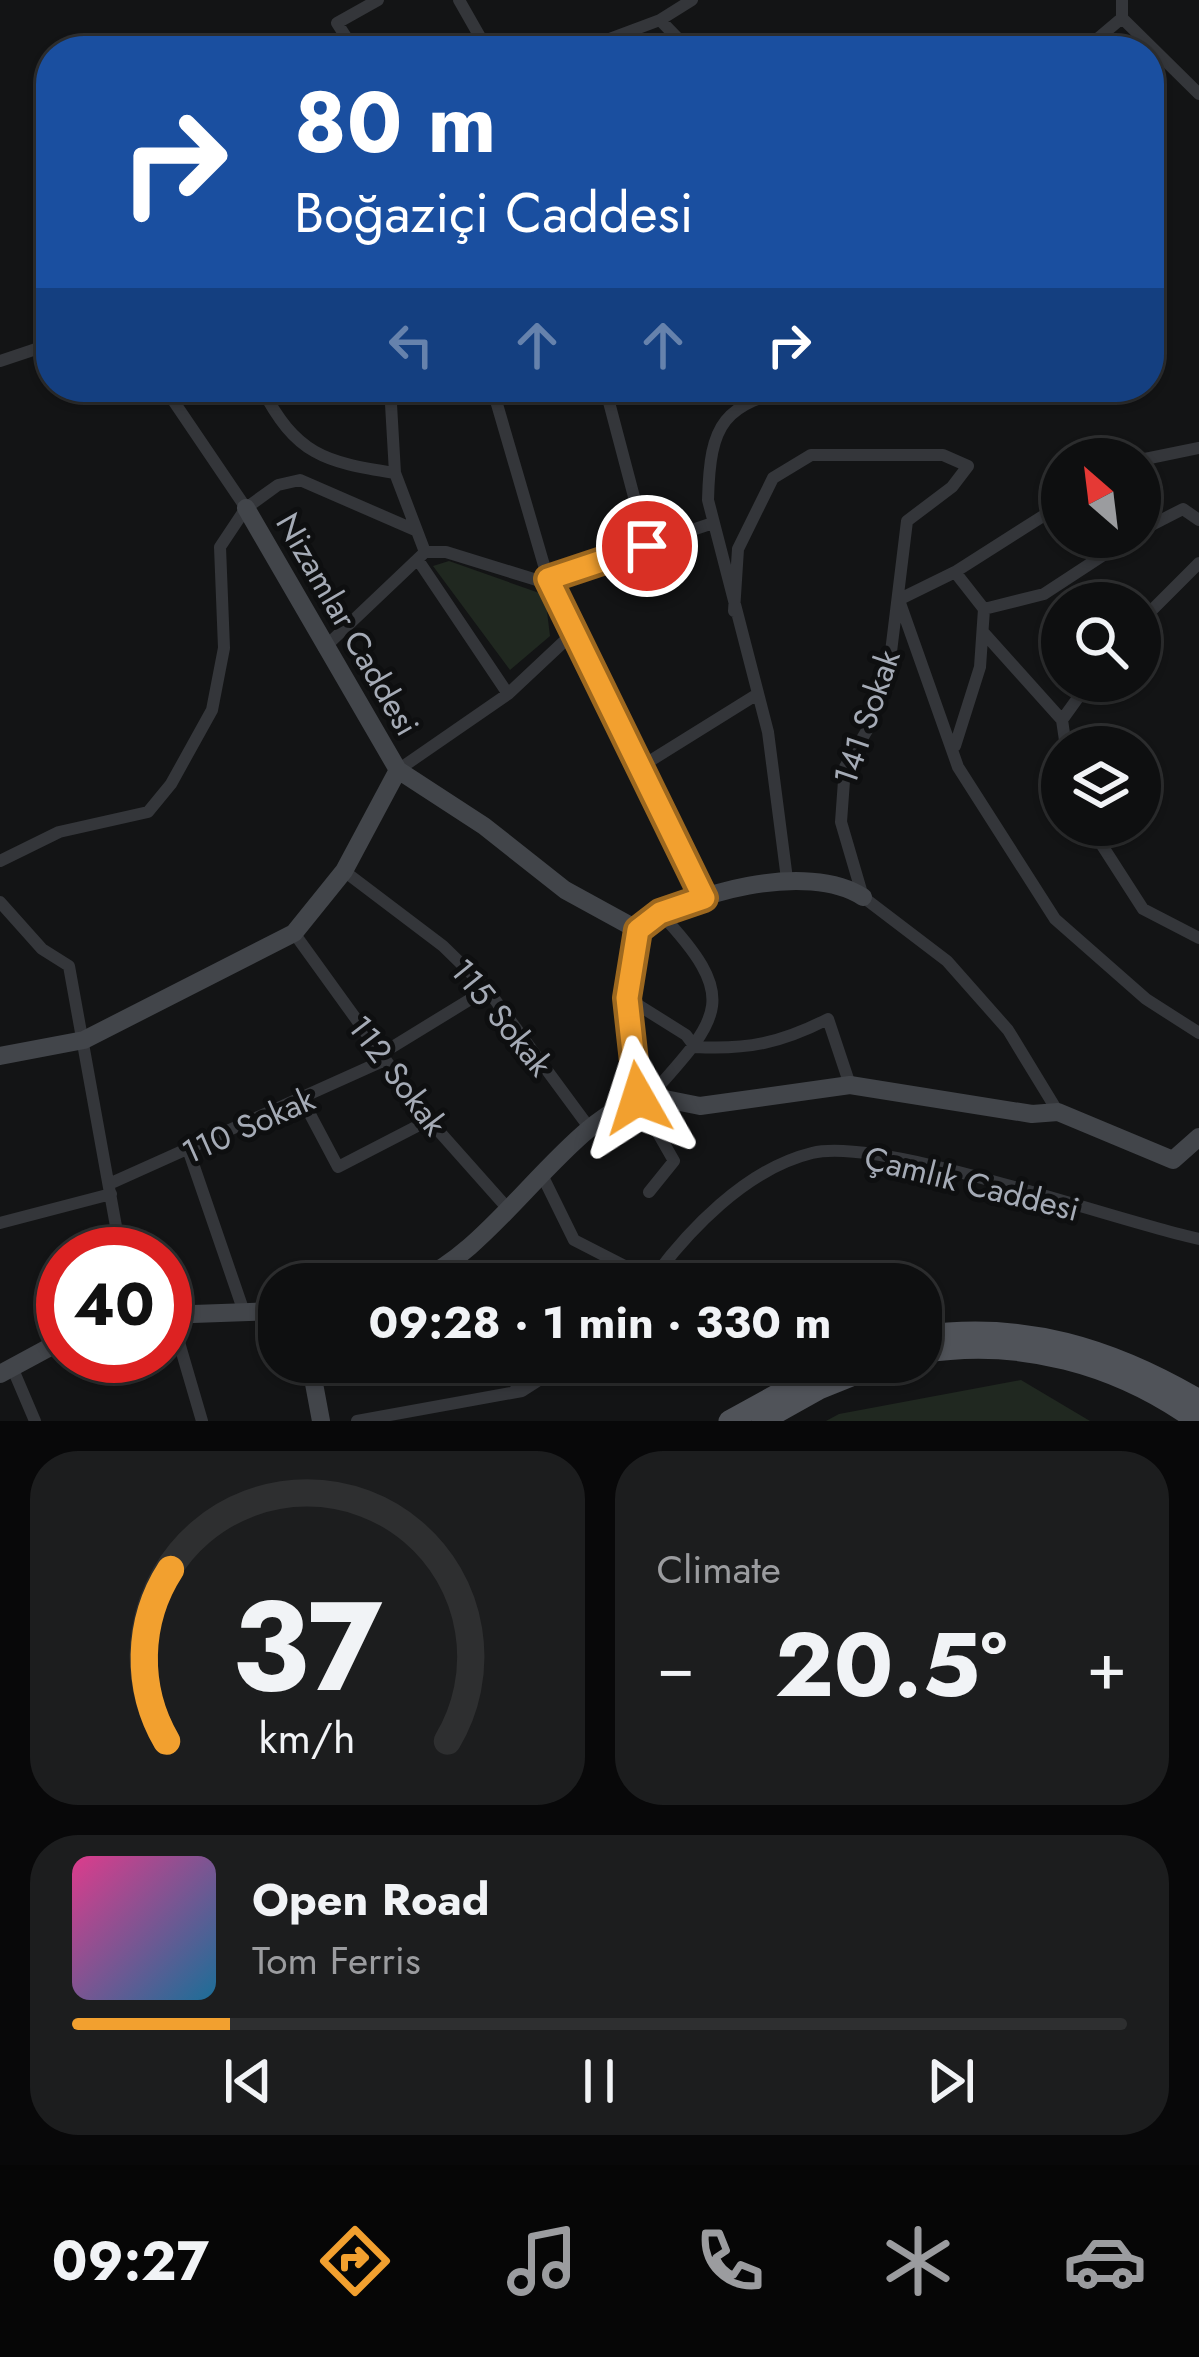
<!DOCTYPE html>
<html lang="en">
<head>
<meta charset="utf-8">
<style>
  :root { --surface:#0e0f10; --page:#1c1d1e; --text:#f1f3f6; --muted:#9b9c9f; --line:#2e2f30; --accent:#f2a02f }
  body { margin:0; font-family:Jost,sans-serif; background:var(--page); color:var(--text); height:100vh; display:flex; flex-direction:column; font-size:45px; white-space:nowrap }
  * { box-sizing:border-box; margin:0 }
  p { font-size:39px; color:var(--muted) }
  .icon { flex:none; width:66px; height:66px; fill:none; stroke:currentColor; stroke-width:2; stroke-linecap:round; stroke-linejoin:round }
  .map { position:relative; height:1421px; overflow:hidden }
  .side { display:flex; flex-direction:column; gap:30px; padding:30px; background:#080809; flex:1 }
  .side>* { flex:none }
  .top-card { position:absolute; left:36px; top:36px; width:1128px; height:366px; border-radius:48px; box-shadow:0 3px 9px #0004,0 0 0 3px var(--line); background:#1a4fa0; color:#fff; overflow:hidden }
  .needle { width:78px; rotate:332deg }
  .fabs { position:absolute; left:1041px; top:438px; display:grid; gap:24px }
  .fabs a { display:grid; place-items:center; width:120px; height:120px; border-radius:50%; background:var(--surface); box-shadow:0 3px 9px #0004,0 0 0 3px var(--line); font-size:60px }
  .speed { position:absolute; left:36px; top:1227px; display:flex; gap:24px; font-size:60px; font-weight:700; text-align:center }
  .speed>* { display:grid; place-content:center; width:156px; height:156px; border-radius:50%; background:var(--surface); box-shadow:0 3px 9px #0004,0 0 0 3px var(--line); line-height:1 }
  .speed .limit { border:18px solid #d22; background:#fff; color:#111 }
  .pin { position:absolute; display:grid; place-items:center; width:102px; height:102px; color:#fff; margin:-51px; border:6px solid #fff; border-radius:50%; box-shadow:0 3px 12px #0007 }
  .me { position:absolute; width:132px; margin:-66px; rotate:354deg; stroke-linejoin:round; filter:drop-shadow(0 0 9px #0008) }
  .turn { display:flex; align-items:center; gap:42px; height:252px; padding:0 60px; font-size:54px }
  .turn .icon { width:156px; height:156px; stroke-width:2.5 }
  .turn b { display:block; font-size:84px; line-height:102px }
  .lanes { display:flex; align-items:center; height:114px; padding:0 60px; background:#0003; justify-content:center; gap:60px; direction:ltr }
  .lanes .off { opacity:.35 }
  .big { font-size:90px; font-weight:700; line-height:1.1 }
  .side .tile { flex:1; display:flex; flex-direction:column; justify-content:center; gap:18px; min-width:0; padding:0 42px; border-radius:48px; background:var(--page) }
  .side .dial { align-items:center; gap:0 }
  .dial svg { height:312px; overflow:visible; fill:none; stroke:var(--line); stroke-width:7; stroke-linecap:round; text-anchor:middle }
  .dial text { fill:var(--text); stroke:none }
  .song { display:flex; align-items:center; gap:36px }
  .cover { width:144px; height:144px; border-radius:18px; background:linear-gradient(135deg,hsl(330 70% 55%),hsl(200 70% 35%)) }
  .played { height:12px; border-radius:6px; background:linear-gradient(90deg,var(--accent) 15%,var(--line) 15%) }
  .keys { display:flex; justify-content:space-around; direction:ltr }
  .heat { display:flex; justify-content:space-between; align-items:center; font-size:66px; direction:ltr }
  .side .tiles { flex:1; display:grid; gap:30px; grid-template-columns:1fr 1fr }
  .tile:last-child { grid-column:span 2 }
  .trip { position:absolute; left:258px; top:1263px; width:684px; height:120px; border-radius:48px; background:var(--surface); box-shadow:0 3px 9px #0004,0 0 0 3px var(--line); font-weight:700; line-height:120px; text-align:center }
  .tabs { display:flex; height:192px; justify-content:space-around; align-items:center; background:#060606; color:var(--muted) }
  .tabs .icon { width:84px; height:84px }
  .tabs .current { color:var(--accent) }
  .tabs b { font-size:54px; color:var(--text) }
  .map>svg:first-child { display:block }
  .green { fill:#202820 }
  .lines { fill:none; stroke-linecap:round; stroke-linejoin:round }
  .street { stroke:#34363a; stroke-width:12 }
  .secondary { stroke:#42454a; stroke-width:18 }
  .primary { stroke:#505359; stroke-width:21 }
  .route-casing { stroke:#9d681f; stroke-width:30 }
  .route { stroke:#f2a02f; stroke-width:21 }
  .labels { text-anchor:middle; stroke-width:10; stroke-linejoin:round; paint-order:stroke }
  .street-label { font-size:33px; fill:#a5abb6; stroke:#0e0f10 }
</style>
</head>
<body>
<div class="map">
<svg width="1199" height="1421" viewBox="0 0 1199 1421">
  <rect width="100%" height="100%" fill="#131415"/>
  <path class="green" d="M449,561L545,595L550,636L510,670L433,566Z
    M1021,1380L1090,1421H826L839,1414Z"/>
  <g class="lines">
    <path class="street" d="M459,0L488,51
      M1122,18L1199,94
      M660,20L690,51
      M355,51L337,23L378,0
      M577,51L660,20L692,0
      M952,51L1004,43L1038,51
      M1083,51L1122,18V0
      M0,361L51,344
      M164,387L246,508
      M261,387C296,455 324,462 395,473
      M390,387L395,473L425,552
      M492,387L548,579L704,898
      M605,387L647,546
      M393,396L418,387
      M1140,460L1199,448
      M1140,531L1183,509L1199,520
      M425,552H446L540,581L713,523
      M418,560L508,694
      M955,572L984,609L980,667L955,746
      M898,600L955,572L1062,504
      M900,603L958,767L1055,919L1146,999L1199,1033
      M984,609L1044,594L1131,537
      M734,611L738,549L773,478L811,455H943L968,466L952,487L907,521L890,660L869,727L845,767L841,822L863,897L947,961L1008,1030L1058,1112
      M1140,622L1199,563
      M983,632L1062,720
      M324,648L423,554
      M1066,747L1062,720L1090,681
      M637,769L756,695
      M398,770L508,694L572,634
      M1089,825L1143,909L1199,938
      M0,861L59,832L148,812L171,784L212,710L224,648L220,547L246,508L278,485L300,480L415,530
      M344,871L443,946L487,989L591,1130
      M787,879L768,732L708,500C710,422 723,404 799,387
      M0,902L42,949L69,966L121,1254
      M294,933L429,1120L509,1210
      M627,998L686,1035L695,1047C747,1050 781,1043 828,1019L850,1085
      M381,1054L487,989
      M650,1096C722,1016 740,998 660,913
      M638,1098L674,1161L649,1192
      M303,1101L338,1167L429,1120
      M189,1152L244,1312
      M543,1177L574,1240L652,1280
      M109,1184L385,1060
      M0,1223L111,1194
      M649,1284C687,1231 746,1169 812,1153C882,1136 1114,1221 1199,1239
      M171,1315L202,1421
      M498,1362L522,1391
      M12,1367L35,1421
      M357,1421L522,1391L567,1362"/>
    <path class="secondary" d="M246,508L398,770L484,826L565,890L638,930
      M0,1056L84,1040L294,933L344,871L398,770
      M638,1098L627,998L638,930C687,892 808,861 863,897
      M409,1284C495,1256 568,1112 650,1096L700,1106L850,1085L1032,1114L1058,1112L1173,1160L1199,1137
      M165,1315L279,1311
      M310,1362L321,1421
      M0,1374L63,1340"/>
    <path class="primary" d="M921,1336C1023,1321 1112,1349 1199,1400
      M921,1353C1019,1337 1117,1363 1197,1421
      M729,1421L836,1362
      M762,1421L819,1389L886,1362"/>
  </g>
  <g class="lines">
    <defs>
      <path id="route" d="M638,1098L627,998L638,930L660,913L704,898L548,579L647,546"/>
    </defs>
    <use href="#route" class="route-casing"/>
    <use href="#route" class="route"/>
  </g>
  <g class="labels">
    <g class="street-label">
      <text transform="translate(348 624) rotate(60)" y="12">Nizamlar Caddesi</text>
      <text transform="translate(866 717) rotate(-71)" y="12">141 Sokak</text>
      <text transform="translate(502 1017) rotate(51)" y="12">115 Sokak</text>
      <text transform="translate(398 1075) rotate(53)" y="12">112 Sokak</text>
      <text transform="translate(248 1125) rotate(-24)" y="12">110 Sokak</text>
      <text transform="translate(972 1183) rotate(14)" y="12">Çamlık Caddesi</text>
    </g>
  </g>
</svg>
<div class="fabs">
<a><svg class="needle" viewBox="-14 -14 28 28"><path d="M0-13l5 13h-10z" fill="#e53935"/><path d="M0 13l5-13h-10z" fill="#9b9c9f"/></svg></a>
<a><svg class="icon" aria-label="search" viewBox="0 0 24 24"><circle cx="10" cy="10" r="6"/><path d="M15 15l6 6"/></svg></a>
<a><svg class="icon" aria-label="layers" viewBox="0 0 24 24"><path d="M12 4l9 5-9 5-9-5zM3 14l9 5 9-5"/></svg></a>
</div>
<div class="speed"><div class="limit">40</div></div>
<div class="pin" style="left:647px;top:546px;background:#d93025"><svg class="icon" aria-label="arrive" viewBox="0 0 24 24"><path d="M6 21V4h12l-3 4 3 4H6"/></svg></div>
<svg class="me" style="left:638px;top:1098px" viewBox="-20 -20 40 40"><path d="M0-17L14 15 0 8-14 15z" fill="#f2a02f" stroke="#fff" stroke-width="4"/></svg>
<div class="trip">09:28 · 1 min · 330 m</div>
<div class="top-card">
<div class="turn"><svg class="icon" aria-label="right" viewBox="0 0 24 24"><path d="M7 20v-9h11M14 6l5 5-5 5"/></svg><div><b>80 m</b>Boğaziçi Caddesi</div></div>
<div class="lanes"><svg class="icon off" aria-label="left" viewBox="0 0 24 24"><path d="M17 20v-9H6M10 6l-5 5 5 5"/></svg><svg class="icon off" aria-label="ahead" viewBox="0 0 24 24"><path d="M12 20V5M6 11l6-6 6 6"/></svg><svg class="icon off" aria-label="ahead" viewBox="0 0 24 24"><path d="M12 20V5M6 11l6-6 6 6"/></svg><svg class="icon" aria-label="right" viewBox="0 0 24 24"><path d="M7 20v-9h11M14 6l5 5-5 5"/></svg></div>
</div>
</div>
<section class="side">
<div class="tiles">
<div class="tile dial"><svg viewBox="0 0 100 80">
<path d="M14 69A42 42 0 1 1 86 69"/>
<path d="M14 69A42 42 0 0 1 15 25" stroke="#f2a02f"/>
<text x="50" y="56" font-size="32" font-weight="700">37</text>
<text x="50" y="72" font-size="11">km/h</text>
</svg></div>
<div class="tile"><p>Climate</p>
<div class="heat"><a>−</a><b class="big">20.5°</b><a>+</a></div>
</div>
<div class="tile">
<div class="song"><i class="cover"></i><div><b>Open Road</b><p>Tom Ferris</p></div></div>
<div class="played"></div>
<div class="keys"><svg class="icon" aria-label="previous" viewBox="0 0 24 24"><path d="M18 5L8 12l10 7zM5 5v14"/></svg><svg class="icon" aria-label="pause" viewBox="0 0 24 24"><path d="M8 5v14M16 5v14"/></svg><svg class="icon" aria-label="next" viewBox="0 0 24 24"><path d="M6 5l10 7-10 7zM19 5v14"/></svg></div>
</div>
</div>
</section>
<nav class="tabs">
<b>09:27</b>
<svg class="icon current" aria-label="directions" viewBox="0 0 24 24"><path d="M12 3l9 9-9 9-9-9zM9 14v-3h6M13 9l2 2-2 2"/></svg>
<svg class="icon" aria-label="music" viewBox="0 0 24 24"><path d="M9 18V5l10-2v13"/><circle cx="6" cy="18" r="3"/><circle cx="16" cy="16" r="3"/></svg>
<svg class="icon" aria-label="phone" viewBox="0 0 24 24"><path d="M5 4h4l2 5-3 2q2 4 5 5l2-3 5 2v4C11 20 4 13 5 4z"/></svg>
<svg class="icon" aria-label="climate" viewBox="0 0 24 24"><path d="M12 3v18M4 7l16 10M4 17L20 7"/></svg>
<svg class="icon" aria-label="car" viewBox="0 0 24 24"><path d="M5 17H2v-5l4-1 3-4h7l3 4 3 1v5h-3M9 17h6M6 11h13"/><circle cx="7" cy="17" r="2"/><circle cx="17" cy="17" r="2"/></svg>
</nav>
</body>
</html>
